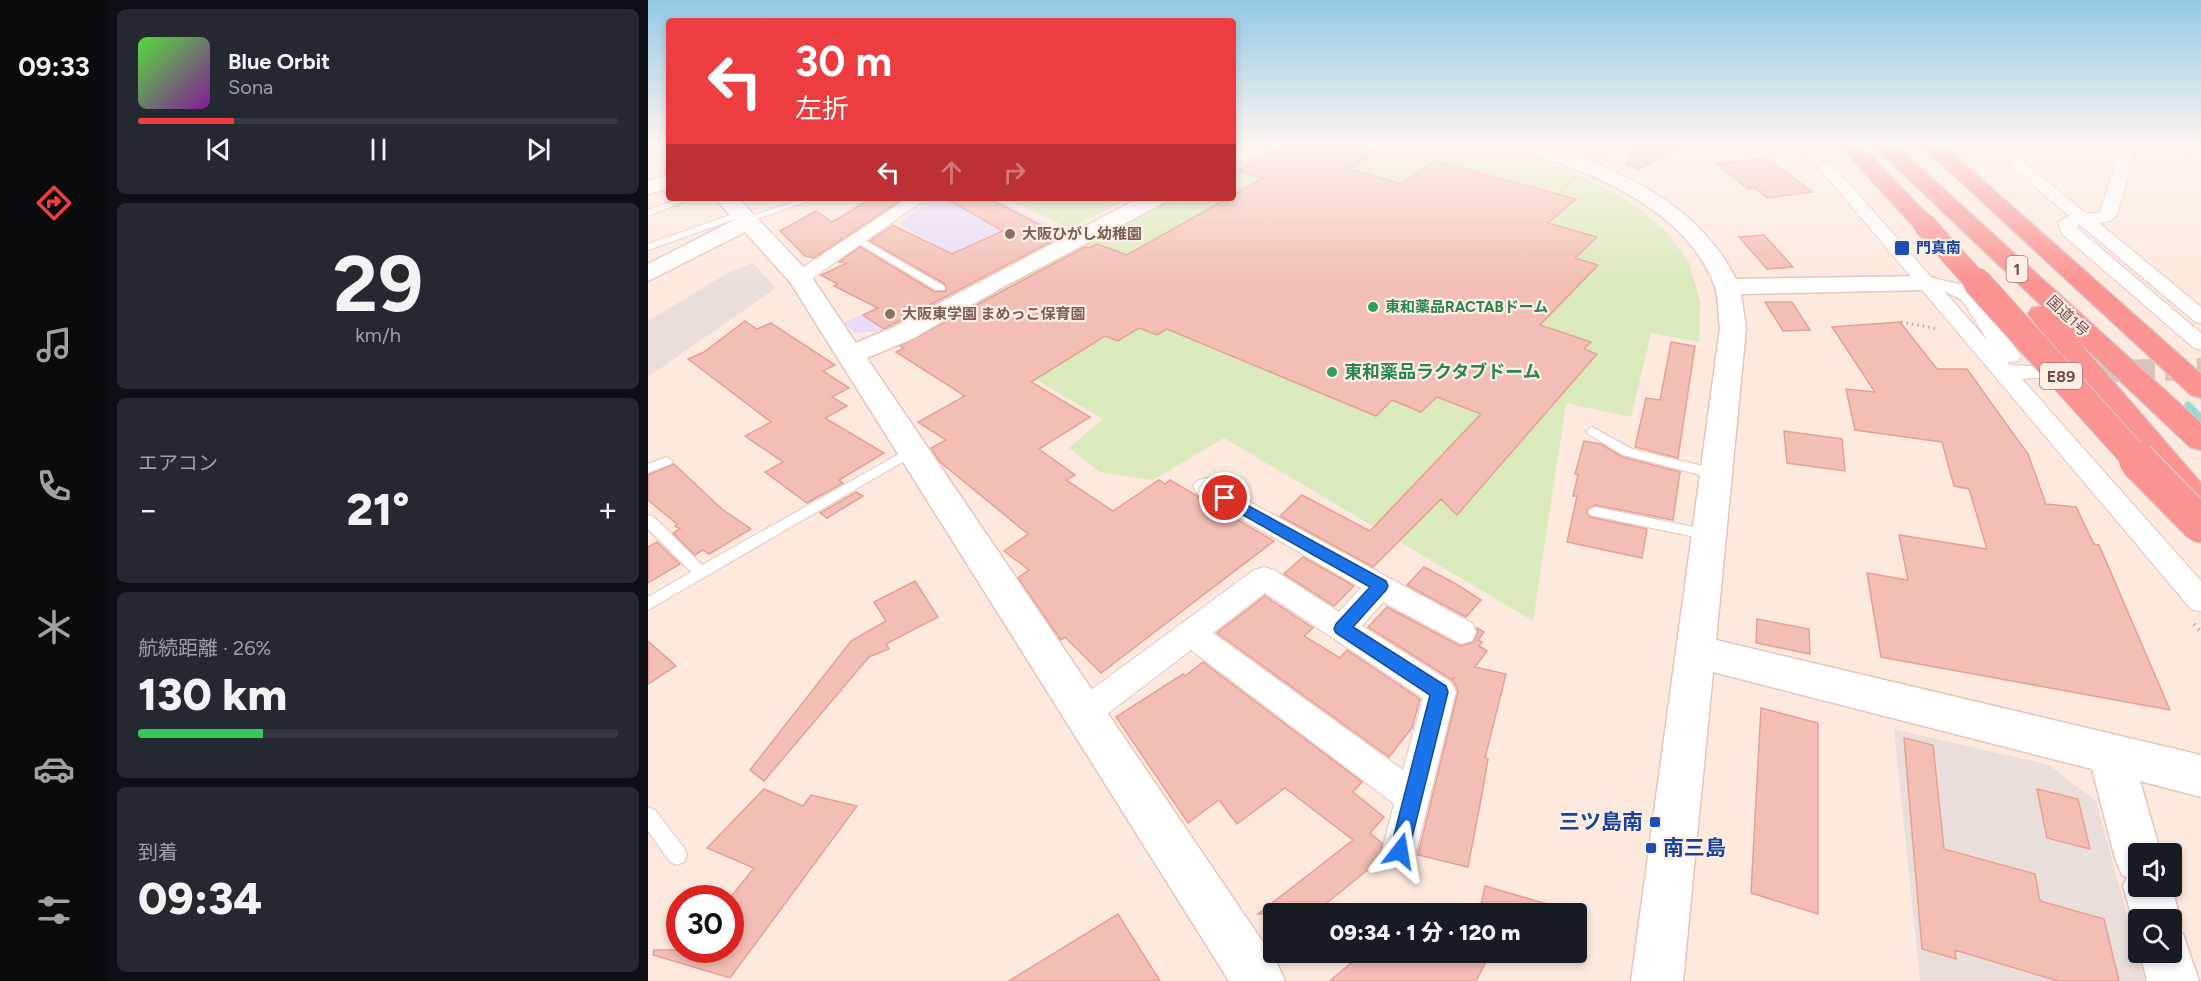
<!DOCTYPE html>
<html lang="ja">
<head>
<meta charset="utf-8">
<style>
  :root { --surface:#171b24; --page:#242831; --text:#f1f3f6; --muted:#9ea1a6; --line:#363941; --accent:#ed3d41 }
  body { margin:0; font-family:Figtree,"Noto Sans JP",sans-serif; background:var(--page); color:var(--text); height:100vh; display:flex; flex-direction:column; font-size:22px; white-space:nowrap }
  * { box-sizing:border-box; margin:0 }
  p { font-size:20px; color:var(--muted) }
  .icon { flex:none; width:33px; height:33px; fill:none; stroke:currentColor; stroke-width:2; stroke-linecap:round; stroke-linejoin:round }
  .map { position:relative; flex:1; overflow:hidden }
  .side { display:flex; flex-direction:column; gap:9px; padding:9px; background:#0d0f14; width:540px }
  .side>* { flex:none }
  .banner { position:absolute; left:18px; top:18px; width:570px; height:183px; border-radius:6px; box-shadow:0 3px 9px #0003; background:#ed3d41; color:#fff; overflow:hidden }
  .tools { position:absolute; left:1480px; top:843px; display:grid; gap:12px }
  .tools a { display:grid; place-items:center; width:54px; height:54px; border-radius:6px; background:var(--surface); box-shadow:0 3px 9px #0003; font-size:30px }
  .speed { position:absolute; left:18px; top:885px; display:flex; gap:12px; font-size:30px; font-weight:700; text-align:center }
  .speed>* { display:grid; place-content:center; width:78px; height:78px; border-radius:50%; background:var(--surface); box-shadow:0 3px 9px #0003; line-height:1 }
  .speed .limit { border:9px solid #d22; background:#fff; color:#111 }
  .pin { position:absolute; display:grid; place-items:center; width:51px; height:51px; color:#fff; margin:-26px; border:3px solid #fff; border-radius:50%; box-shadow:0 2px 6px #0007 }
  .me { position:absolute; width:66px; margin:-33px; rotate:14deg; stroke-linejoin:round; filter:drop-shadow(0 0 4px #0008) }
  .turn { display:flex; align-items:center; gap:21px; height:126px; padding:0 30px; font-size:27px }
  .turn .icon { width:78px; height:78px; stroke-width:2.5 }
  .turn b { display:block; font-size:42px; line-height:51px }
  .lanes { display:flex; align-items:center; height:57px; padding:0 30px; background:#0003; justify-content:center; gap:30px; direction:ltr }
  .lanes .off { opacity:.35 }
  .big { font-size:45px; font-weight:800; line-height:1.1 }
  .side .widget { flex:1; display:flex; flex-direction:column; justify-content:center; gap:9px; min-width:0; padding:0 21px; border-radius:9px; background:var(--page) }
  .side .dial { align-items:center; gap:0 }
  .dial b { font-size:78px; line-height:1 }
  .song { display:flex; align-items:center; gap:18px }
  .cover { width:72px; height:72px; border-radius:9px; background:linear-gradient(135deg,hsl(110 70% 55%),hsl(290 70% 35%)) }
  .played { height:6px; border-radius:3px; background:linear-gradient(90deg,var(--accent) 20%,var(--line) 20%) }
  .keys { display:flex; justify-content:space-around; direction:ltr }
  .heat { display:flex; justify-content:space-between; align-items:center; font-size:33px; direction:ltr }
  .charge { height:9px; border-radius:4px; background:linear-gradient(90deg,#34c759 26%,var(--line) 0) }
  .trip { position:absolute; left:615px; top:903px; width:324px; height:60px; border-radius:6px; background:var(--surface); box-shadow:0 3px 9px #0003; font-weight:800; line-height:60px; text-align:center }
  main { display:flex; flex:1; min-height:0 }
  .menu { display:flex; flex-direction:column; width:108px; justify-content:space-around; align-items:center; background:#090b0e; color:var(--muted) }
  .menu .icon { width:42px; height:42px }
  .menu .on { color:var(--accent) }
  .menu b { font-size:27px; color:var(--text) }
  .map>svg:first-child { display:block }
  .industrial { fill:#eadeda }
  .education { fill:#e7dbf9 }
  .green { fill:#daeabd }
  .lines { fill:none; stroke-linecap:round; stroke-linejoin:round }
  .stream { stroke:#98d9d3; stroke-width:7 }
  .building { fill:#f3beb5; stroke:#e6a094; stroke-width:1.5 }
  .street-tunnel { stroke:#dac2b8; stroke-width:22; stroke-dasharray:22 10; stroke-linecap:butt }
  .lane-casing { stroke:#e3c5bd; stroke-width:2 }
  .street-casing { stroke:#e3c5bd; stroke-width:2 }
  .secondary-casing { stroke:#e8c4ba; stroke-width:3 }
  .highway-casing { stroke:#d5c9c8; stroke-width:3 }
  .path-far2 { stroke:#d7a198; stroke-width:2; stroke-dasharray:1 3; stroke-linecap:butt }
  .path-far1 { stroke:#d7a198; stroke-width:3; stroke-dasharray:1.5 4; stroke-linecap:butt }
  .path { stroke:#d7a198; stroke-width:4; stroke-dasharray:1.5 5; stroke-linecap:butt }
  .lane { fill:#fff; fill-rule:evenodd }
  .street { fill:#fff; fill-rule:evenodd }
  .secondary { fill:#fff; fill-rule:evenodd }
  .highway { fill:#fa9392; fill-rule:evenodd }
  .highway-bridge-far2-casing { stroke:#d5c9c8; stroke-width:24; stroke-linecap:butt }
  .highway-bridge-far1-casing { stroke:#d5c9c8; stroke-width:30; stroke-linecap:butt }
  .highway-bridge-casing { stroke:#d5c9c8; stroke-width:39; stroke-linecap:butt }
  .path-bridge { stroke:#d7a198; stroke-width:2; stroke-dasharray:1 3; stroke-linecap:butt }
  .highway-bridge-far2 { stroke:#fa9392; stroke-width:22 }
  .highway-bridge-far1 { stroke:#fa9392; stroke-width:28 }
  .highway-bridge { stroke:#fa9392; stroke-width:36 }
  .route { fill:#1a73e8; stroke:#114b97; stroke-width:1.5 }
  .education-dot { fill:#8d6e63; stroke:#ffeee5; stroke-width:2 }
  .transit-dot { fill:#1a4fb4; stroke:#ffeee5; stroke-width:2 }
  .leisure-dot { fill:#2e9e5b; stroke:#ffeee5; stroke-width:2 }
  .labels { text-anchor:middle; stroke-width:4.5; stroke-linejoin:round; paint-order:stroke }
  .far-education-label { font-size:15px; font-weight:bold; fill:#785e54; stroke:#ffeee5; text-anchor:start }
  .far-transit-label { font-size:15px; font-weight:bold; fill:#164399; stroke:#ffeee5; text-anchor:start }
  .far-leisure-label { font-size:15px; font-weight:bold; fill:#27864d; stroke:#ffeee5; text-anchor:start }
  .far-street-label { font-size:15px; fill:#734b46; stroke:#ffeee5 }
  .shield { fill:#ffeee5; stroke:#9d7c76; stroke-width:1.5 }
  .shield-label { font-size:16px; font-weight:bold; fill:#734b46 }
  .leisure-label { font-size:18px; font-weight:bold; fill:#27864d; stroke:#ffeee5; text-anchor:start }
  .near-transit-label { font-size:21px; font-weight:bold; fill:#164399; stroke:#ffeee5; text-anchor:end }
</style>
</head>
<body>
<main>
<nav class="menu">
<b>09:33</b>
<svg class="icon on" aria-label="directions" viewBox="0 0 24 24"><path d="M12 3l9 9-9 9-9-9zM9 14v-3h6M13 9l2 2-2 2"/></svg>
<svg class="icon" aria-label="music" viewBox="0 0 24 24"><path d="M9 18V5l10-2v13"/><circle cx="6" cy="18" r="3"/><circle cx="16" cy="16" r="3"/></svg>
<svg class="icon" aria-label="phone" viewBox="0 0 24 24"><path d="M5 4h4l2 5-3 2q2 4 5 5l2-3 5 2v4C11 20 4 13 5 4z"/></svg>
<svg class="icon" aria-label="climate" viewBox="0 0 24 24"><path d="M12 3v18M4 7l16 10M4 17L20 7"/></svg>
<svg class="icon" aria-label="car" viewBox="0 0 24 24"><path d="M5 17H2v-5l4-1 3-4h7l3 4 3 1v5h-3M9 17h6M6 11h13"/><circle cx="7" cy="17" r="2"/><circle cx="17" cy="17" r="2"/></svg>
<svg class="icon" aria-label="filters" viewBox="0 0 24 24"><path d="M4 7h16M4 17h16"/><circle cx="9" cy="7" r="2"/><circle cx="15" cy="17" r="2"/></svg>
</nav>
<section class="side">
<div class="widget">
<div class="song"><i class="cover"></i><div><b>Blue Orbit</b><p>Sona</p></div></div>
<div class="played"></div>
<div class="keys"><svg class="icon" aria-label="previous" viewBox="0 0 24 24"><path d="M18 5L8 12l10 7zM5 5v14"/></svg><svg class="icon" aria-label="pause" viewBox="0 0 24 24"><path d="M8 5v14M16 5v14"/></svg><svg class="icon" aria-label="next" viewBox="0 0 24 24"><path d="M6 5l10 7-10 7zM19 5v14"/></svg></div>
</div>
<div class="widget dial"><b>29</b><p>km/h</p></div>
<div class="widget"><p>エアコン</p>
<div class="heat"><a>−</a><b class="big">21°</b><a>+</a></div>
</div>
<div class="widget"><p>航続距離 · 26%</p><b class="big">130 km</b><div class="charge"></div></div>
<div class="widget"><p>到着</p><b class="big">09:34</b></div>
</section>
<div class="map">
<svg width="1553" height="981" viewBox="0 0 1553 981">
  <rect width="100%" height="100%" fill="#fde9de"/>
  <path class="industrial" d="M105,263L128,288L0,377V321L81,272Z
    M1246,729L1401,765L1448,801L1497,981H1272Z"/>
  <path class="education" d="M284,198H341L419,233L339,274L251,224Z
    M282,291L299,300L235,331L208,333L196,323L243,300Z"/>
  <path class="green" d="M626,144H832L912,167L944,181L974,198L998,214L1020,234L1041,262L1052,302L1051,342L1003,333L983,417L918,403L885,621L576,438L505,480L452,472L421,448L455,419L290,322L524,198H585V166Z
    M355,198H482L422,228Z"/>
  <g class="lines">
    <path class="stream" d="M1540,405L1553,418"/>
  </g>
  <path class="building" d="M639,144H702L729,152L701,169L753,184L787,161L928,199L900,223L949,237L927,258L950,265L892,325L943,342L936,349L949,354L809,515L793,499L725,567L632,516L654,495L722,531L833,414L789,397L773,412L744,400L728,416L519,329L509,335L491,328L470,341L457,336L383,382L442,417L391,449L427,475L418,480L465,511L511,480L517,484L522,480L626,541L453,673L417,637L413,640L370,578L381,570L356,551L380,534L292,462L283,448L298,440L270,422L317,396L248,352L256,348L252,346L437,247L441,248L449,244L479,255L580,198H585V195L615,178L590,171Z
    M983,144H1038L991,169L979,165Z
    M1119,158L1164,192L1119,198L1107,188L1100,189L1069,164Z
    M224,198H256L166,258L157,256L132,231L168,211L184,222Z
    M297,198H340L414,236L236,329L215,315L230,308L186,286L190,284L173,275L199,263L191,262L212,247L287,292L298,291L297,284L222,241L245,225L304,254L355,231Z
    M1116,235L1145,267L1119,269L1091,237Z
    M1117,302H1144L1162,330L1135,331Z
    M97,321L109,329L123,323L187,365L175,371L201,388L184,397L199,406L177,418L236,453L191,480L195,483L159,503L117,472L135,462L97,436L123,422L40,359L56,352Z
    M1252,322L1289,369H1319L1380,454L1398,504L1428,507L1446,544L1451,545L1522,710L1233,657L1219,573L1260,580L1251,535L1339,549L1321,489L1306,486L1294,442L1207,430L1198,389L1227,392L1184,327Z
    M1023,342L1047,346L1030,458L987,447L998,398L1012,400Z
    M1136,431L1194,439L1197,471L1139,463Z
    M936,441L953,444L974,457L1032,472L1025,520L947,505L938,511L942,517L999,529L994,558L919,542L929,496H925L930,475L927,474Z
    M26,464L74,509L103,529L61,554L55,550L47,555L25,533L32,529L27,526L29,524L0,500V475Z
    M208,492L215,496L179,518L172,513Z
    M9,542L32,564L0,583V547Z
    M655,557L706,586L686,606L636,574Z
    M776,567L808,584L833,600L818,617L759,585Z
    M267,581L290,617L238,644L241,649L221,657L116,781L102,770L203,641L238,621L226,602Z
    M617,596L665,628L656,636L692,658L699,650L772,699L764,728L741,757L569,633Z
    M739,607L812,646L826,642L830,633L829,628L836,632L830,640L834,642L831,646L839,651L827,667L858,674L837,758L840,759L834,794L820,867L770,855L810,691L805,681L806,677L804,680L720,627Z
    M1109,619L1161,629L1162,654L1108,643Z
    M0,641L28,666L0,684Z
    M555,662L714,782L705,792L736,817L722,833L734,843L733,855L722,868L665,914H610L705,840L637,788L589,824L571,800L540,823L468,717L535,674L537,676Z
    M1113,708L1170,723V914L1103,893Z
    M1256,738L1285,745L1296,849L1387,874L1392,901L1456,919L1471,981H1410L1307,950L1308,959L1274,949Z
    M116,789L155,806L163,795L209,806L82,978L5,955L6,950H82V898L106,868L59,848Z
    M1389,789L1430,799L1442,849L1399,838Z
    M837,886L913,908L912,914H831Z
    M470,914L512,981H361Z
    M716,952H843L828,981H682Z"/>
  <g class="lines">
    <path class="street-tunnel" d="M1421,372L1553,369"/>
    <defs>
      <path id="lane" d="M33,198H45L0,216V210Z
        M156,198H169L100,222L92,220Z
        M93,211L98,214L96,216L0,250V244Z
        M211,237L296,286L297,288L296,290H288L208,242V238Z
        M944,427L984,449L1068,469L1075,474L1068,479L975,455L940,434L938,431Z
        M265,446L271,450L270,453L0,610V597L43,572L0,529V515L5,516L54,565Z
        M18,457L25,461L23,464L0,473V464Z
        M947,507L1061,530L1066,531L1068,535L1066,539L1061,540L942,515L940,512L942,509Z
        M0,807L7,810L36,848L39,855L36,862L29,865L22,862L0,831Z"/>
      <path id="street" d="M1151,144H1166L1284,278L1317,285L1328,292L1373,356L1370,361L1359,362L1362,365L1399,367L1402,372L1399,377L1374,379L1553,581V612L1543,609ZM1296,291L1314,300L1340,341Z
        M1337,144H1353L1439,214L1452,212L1474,144H1489L1469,215L1462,221L1451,223L1553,307V323L1546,321L1431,224L1429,228L1553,333V350L1546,348L1414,234L1410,222L1421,216Z
        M1515,144L1553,145V155L1517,147Z
        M260,198H279L159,282H145L142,278L145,274Z
        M558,478L824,623L828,632L824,641L813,644L735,602L714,626L803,682L808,692L765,864L752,869L739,864L734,851L746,804L543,650L446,724L435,728L424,724L419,714L424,704L606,570L616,567L626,570L691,612L713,588L549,493L545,487L549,481ZM617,593L775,698L755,770L565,633Z"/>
      <path id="secondary" d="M597,144H623L620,148L585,164V150Z
        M863,144C874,144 886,143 896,145C914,148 932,156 948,163C1006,188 1059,221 1088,279L1278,276L1287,278L1290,283L1287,288L1278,290L1093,294L1098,328L1068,640L1553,755V797L1492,781L1513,854H1491V886H1523L1533,920L1528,931L1535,934L1551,981H1499L1492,952H1524V920H1491L1490,938L1475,886L1479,877L1474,875L1467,858L1444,769L1065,672L1035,981H983L1072,328C1070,315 1071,300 1067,287C1038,207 941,171 866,148Z
        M21,175V188L0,194V181Z
        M67,198H90L161,273L208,343L246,327L491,198H519L516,203L355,287L264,339L219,358L629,963L637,981H581L142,282L97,232L0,281V264L86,220Z"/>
      <path id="highway" d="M1190,144H1211L1284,219L1287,224L1284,229H1268Z
        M1224,144H1246L1553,423V450L1542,447L1431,342L1553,483V504L1545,507L1533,503L1384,320L1380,314L1384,308L1394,306Z
        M1272,144H1294L1553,374V398L1543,395Z"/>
    </defs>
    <use href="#lane" class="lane-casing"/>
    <use href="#street" class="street-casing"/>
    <use href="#secondary" class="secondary-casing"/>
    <use href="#highway" class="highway-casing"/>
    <path class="path-far2" d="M960,150L968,144"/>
    <path class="path-far1" d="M1253,322L1290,329"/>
    <path class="path" d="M1546,624L1553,632"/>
    <use href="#lane" class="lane"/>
    <use href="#street" class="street"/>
    <use href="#secondary" class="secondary"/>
    <use href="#highway" class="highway"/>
    <defs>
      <path id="highway-bridge-far2" d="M1276,224L1330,284"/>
      <path id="highway-bridge-far1" d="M1329,282L1491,462"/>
      <path id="highway-bridge" d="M1489,460L1553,525"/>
    </defs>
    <use href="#highway-bridge-far2" class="highway-bridge-far2-casing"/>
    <use href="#highway-bridge-far1" class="highway-bridge-far1-casing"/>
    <use href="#highway-bridge" class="highway-bridge-casing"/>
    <path class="path-bridge" d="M909,194L960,150"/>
    <use href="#highway-bridge-far2" class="highway-bridge-far2"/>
    <use href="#highway-bridge-far1" class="highway-bridge-far1"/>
    <use href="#highway-bridge" class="highway-bridge"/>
  </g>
  <linearGradient id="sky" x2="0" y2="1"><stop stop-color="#92c8e5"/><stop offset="0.51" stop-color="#fef5f0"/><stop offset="1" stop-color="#fef5f0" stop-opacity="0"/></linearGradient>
  <rect width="1553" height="282" fill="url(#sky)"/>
  <path class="route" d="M577,493L738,581L740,586L738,590L705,627L798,686L800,692L759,858L752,861L745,858L742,851L782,695L688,633L686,629L688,624L722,587L572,502L570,498Z"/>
  <g class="education-dot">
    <circle cx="362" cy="234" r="6"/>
    <circle cx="242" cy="314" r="6"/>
  </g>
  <g class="transit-dot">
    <rect x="1246" y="240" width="16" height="16" rx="3"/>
    <rect x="1001" y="816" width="12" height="12" rx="3"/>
    <rect x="997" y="842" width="12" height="12" rx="3"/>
  </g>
  <g class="leisure-dot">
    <circle cx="725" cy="307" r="6"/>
    <circle cx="684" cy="372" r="6"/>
  </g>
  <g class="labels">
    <g class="far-education-label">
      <text x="374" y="239">大阪ひがし幼稚園</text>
      <text x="254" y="319">大阪東学園 まめっこ保育園</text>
    </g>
    <g class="far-transit-label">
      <text x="1268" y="253">門真南</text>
    </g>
    <g class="far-leisure-label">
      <text x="737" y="312">東和薬品RACTABドーム</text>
    </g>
    <g class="far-street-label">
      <text transform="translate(1420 316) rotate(43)" y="5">国道1号</text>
    </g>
    <g class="shield">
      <rect x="1358.5" y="256" width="21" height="26" rx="4.5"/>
      <rect x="1392" y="363" width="42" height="26" rx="4.5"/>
    </g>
    <g class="shield-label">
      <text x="1369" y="275">1</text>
      <text x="1413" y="382">E89</text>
    </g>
    <g class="leisure-label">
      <text x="696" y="378">東和薬品ラクタブドーム</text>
    </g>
    <g class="near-transit-label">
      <text x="995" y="829">三ツ島南</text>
      <text x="1015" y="855" text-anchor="start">南三島</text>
    </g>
  </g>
</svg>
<div class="tools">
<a><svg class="icon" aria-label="sound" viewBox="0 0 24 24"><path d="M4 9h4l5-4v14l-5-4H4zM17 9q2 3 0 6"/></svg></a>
<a><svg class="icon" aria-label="search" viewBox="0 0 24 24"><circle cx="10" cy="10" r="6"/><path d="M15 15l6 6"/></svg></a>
</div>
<div class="speed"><div class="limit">30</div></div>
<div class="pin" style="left:577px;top:498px;background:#d93025"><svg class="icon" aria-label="arrive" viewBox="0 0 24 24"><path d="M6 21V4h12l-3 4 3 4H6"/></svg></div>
<svg class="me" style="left:752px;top:851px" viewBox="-20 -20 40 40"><path d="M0-17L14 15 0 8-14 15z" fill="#1a73e8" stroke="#fff" stroke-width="4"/></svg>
<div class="trip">09:34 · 1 分 · 120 m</div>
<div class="banner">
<div class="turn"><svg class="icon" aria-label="left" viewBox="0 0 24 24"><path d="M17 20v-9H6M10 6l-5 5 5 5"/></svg><div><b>30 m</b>左折</div></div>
<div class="lanes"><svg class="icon" aria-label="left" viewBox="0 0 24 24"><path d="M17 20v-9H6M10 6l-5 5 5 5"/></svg><svg class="icon off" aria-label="ahead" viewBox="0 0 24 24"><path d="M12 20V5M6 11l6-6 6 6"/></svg><svg class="icon off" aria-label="right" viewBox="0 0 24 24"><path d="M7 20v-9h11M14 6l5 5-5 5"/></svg></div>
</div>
</div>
</main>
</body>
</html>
